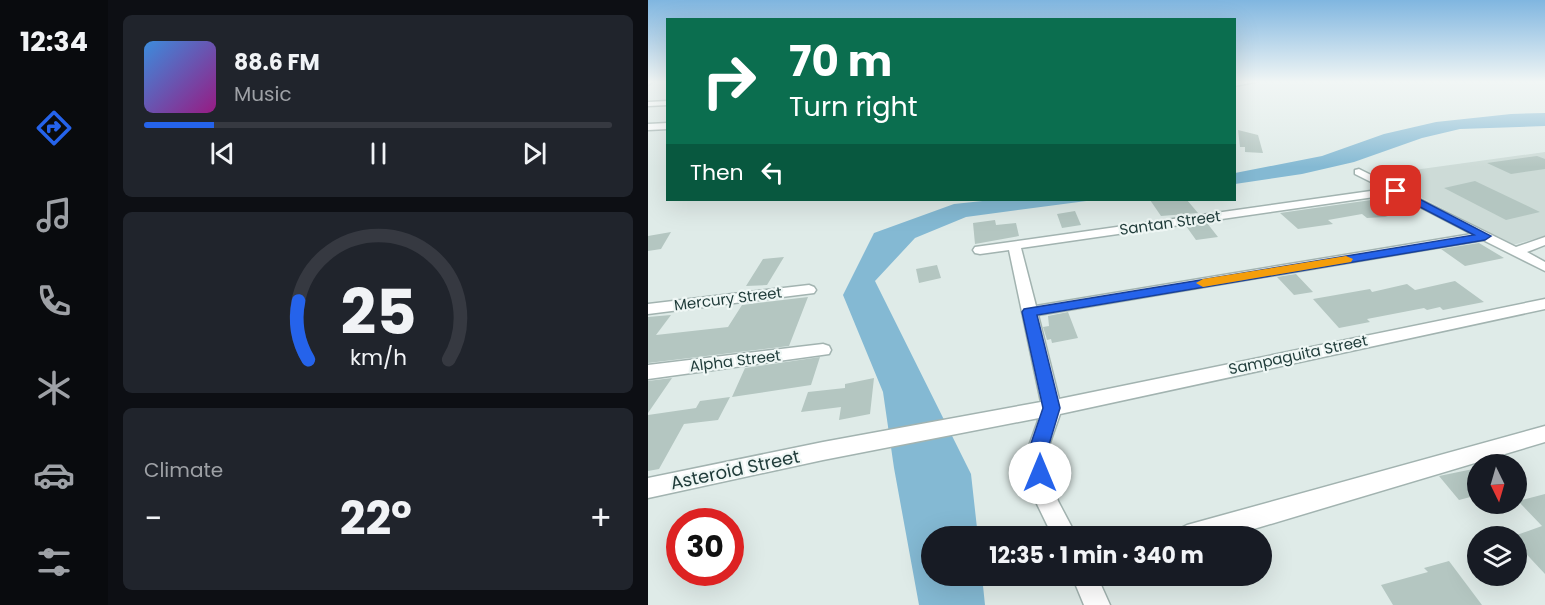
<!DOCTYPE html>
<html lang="en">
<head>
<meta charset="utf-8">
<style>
  :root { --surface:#171b24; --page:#20242c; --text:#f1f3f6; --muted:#9ea1a6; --line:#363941; --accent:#2563eb }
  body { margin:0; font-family:Poppins,sans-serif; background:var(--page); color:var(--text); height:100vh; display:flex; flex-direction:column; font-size:22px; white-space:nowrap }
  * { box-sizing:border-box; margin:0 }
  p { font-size:20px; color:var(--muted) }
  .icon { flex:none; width:33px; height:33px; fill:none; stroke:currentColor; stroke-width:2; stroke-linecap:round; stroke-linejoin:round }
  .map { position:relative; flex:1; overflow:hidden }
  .drawer { display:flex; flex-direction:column; gap:15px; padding:15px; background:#0d0f14; width:540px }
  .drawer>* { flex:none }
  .guide { position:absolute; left:18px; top:18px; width:570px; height:183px; border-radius:0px; box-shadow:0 6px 24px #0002; background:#0b6e4f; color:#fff; overflow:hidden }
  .needle { width:39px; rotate:175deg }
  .tools { position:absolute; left:819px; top:454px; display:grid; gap:12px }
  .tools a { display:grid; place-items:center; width:60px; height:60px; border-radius:50%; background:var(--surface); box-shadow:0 6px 24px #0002; font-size:30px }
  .speed { position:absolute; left:18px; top:508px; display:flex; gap:12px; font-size:30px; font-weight:700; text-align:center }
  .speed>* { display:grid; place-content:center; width:78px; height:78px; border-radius:50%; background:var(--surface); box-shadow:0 6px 24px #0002; line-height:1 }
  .speed .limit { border:9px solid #d22; background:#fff; color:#111 }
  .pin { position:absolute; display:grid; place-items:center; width:51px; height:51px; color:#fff; margin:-26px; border-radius:12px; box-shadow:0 3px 9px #0006 }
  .me { position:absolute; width:66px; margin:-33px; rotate:0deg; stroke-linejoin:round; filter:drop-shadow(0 0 4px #0008) }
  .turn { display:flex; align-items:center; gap:21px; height:126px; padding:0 24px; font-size:27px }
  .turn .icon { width:78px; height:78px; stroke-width:2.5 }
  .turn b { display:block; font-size:42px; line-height:51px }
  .then { display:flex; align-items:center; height:57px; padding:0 24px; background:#0003; gap:12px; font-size:22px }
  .big { font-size:45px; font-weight:700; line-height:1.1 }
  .drawer .tile { flex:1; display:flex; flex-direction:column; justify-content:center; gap:9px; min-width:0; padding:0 21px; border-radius:9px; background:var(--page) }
  .drawer .dial { align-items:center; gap:0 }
  .dial svg { height:156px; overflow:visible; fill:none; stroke:var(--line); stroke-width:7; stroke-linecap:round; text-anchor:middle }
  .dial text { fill:var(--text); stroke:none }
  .song { display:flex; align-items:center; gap:18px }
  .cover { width:72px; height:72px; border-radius:9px; background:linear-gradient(135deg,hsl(210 70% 55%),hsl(310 70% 35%)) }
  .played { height:6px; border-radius:3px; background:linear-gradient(90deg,var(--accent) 15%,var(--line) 15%) }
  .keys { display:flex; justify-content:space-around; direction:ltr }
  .heat { display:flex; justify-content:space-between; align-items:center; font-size:33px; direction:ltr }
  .trip { position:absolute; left:273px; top:526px; width:351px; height:60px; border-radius:30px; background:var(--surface); box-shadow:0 6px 24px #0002; font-weight:700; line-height:60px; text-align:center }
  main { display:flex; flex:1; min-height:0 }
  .menu { display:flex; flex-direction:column; width:108px; justify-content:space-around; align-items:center; background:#090b0e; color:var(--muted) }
  .menu .icon { width:42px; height:42px }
  .menu .selected { color:var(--accent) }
  .menu b { font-size:27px; color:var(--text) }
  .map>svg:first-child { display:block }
  .built { fill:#cddbd7 }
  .water { fill:#84b9d3 }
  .building { fill:#b4c6c1 }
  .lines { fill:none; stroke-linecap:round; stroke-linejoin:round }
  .minor-casing { stroke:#a2b3b0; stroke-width:3 }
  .tertiary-casing { stroke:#a2b3b0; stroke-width:3 }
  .minor { fill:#fff; fill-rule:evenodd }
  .tertiary { fill:#fff; fill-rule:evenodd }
  .route { fill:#2563eb; stroke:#184099; stroke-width:1.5 }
  .slow { fill:#f59e0b }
  .labels { text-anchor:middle; stroke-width:4.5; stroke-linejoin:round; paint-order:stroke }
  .street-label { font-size:15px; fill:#1f3b39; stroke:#eff7f5 }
  .near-street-label { font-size:18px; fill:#1f3b39; stroke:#eff7f5 }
</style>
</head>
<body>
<main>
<nav class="menu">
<b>12:34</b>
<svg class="icon selected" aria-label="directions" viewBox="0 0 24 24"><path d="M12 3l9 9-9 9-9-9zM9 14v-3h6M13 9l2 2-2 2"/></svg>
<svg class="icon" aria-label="music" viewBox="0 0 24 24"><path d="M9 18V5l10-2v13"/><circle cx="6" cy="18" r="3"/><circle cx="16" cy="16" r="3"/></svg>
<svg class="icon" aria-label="phone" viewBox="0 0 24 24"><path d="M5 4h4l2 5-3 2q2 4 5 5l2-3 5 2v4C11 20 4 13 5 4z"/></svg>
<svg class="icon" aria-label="climate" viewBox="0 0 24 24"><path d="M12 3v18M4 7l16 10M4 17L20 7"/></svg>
<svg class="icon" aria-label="car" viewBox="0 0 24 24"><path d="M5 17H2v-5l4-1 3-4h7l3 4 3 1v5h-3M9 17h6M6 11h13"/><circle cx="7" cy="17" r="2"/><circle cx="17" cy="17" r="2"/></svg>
<svg class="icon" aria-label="filters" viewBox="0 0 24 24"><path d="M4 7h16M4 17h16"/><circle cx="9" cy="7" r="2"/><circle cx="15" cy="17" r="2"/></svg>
</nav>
<section class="drawer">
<div class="tile">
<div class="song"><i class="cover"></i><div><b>88.6 FM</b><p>Music</p></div></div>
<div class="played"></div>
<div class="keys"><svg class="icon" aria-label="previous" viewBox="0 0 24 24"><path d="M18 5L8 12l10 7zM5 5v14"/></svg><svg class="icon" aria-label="pause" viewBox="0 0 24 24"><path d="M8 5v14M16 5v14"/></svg><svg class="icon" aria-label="next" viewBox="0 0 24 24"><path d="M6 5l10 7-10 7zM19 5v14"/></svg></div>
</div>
<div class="tile dial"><svg viewBox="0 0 100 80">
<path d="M14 69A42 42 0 1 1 86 69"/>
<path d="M14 69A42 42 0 0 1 9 39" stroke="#2563eb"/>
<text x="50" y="56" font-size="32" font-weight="700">25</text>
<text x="50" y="72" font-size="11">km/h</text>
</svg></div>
<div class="tile"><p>Climate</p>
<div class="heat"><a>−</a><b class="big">22°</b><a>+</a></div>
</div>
</section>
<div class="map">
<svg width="897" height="605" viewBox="0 0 897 605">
  <rect width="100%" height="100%" fill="#dfebe8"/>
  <path class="built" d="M897,152V236L865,245L730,175Z"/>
  <path class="water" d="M897,113V126L812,129L774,138L706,162L654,174L587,184V173L674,156L736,134L788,122L863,114Z
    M344,200H446L318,217L267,238L227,281L323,474L330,537H284V576H334L337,605H271L246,468L235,392L195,295L226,233L306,204Z"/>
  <path class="building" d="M590,130L610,135L615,153L597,152V147H592Z
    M889,156L897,159V169L863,174L839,163Z
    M827,181L892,212L858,220L796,188Z
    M744,197L759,204L754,206L761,209L737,217L719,218L714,214L680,220L685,224L650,229L632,213Z
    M502,200H539L550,213L513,216Z
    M427,211L433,225L414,228L409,214Z
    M347,220L348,225L368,223L371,236L327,244L325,223Z
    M559,223L570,237L548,240L538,226Z
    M23,232L13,249L0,251V236Z
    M831,243L856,258L817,266L793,249Z
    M136,257L119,285L98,286L115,259Z
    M289,265L293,278L271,283L268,269Z
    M648,274L665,292L646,295L629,277Z
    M807,281L836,302L795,310L792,307L779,310L776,308L719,319L722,322L691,328L665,299L722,289L724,292L759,284L767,290Z
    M160,297L141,346L0,363V317L23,315L8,335L80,327L94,305Z
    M420,312L430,338L404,343L403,339L399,340L395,327L401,326L400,316Z
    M172,357L163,385L84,397L97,368Z
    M24,378L0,413V381Z
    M226,378L222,414L191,420L193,407L153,412L160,392L197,388V384Z
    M82,397L70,420L36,424L11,469L0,471V415L48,408L52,401Z
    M830,468V495L811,500L791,476Z
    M897,494V574L868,543V537H863L894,526L870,501Z
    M801,561L834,605H745L733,585L780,572L776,568Z"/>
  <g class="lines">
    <defs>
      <path id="minor" d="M0,82H4L0,85Z
        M20,101V105L0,106V102Z
        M711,169L868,247L897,237V245L879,252L897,262V271L835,240L390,315L411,399L897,299V309L412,414L397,457L410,501L429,537H405L389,504L377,457L391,418L175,460L0,498V478L175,442L393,402L361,250L332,254L327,253L325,250L327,247L737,189L707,174V170ZM747,194L824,234L388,306L373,248Z
        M161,285L166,287L168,290L166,293L0,314V304Z
        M175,344L181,346L183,350L181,354L0,379V365Z
        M897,426V442L579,537H527L531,529L539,525Z
        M424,576H449L462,605H436Z"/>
      <path id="tertiary" d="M586,82H607L586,86Z
        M20,123V129L0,130V124Z"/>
    </defs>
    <use href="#minor" class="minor-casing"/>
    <use href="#tertiary" class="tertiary-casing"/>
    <use href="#minor" class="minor"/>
    <use href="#tertiary" class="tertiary"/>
  </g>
  <linearGradient id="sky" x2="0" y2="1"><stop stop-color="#80b6e0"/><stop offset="0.49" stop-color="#f1f6f5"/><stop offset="1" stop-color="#f1f6f5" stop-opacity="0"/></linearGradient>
  <rect width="897" height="167" fill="url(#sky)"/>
  <path class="route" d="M745,189H752L843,236L837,240L389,315L412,408L397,458L401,473L398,479L392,482L385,479L378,458L395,408L374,312L376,309L826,235L745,193Z"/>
  <path class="slow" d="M698,256L705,259L703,262L555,287L548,283L555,279Z"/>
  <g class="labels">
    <g class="street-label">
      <text transform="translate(522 223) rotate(-8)" y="5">Santan Street</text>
      <text transform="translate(80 299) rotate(-7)" y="5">Mercury Street</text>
      <text transform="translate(650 355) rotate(-12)" y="5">Sampaguita Street</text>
      <text transform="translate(87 361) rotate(-7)" y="5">Alpha Street</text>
    </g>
    <g class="near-street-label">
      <text transform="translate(87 470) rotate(-12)" y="6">Asteroid Street</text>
    </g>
  </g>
</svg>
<div class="tools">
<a><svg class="needle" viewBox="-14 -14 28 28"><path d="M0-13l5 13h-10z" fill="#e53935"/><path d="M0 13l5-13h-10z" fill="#9ea1a6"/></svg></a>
<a><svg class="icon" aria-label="layers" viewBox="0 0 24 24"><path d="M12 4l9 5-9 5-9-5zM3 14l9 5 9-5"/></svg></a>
</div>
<div class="speed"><div class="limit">30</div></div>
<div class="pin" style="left:748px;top:191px;background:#d93025"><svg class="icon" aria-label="arrive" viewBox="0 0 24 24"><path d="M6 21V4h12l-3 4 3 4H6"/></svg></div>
<svg class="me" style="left:392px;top:473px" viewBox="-20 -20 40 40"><circle r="19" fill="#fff"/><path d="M0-13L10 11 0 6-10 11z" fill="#2563eb"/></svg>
<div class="trip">12:35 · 1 min · 340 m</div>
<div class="guide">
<div class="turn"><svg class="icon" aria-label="right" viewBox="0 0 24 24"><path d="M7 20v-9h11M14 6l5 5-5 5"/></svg><div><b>70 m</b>Turn right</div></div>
<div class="then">Then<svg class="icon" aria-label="left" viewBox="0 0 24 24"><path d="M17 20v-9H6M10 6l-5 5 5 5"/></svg></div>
</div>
</div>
</main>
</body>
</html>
